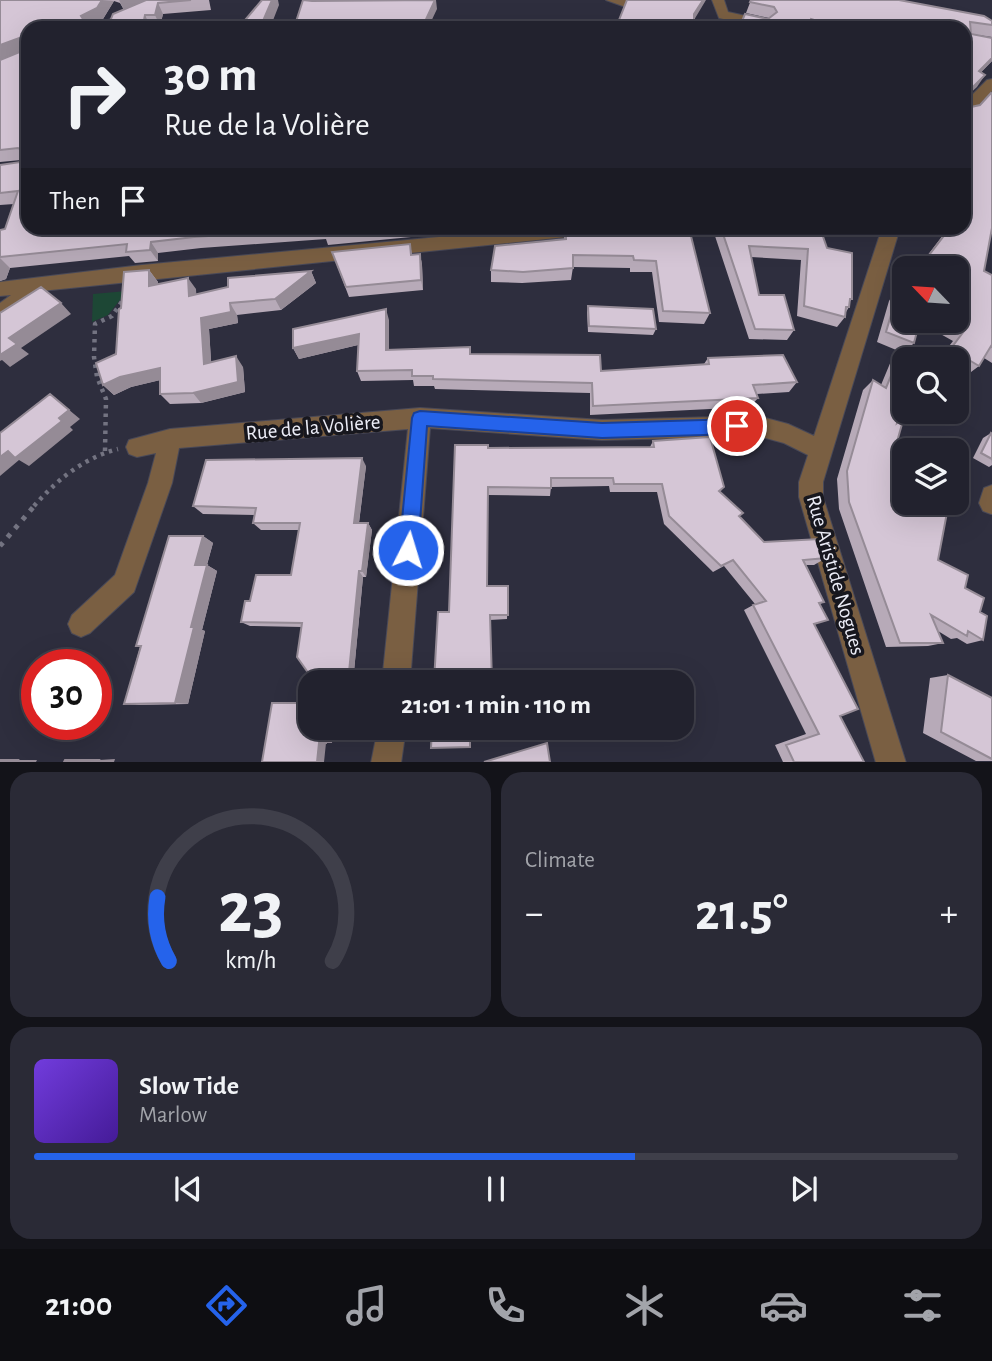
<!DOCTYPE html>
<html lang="en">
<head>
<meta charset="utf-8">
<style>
  :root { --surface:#22222e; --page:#2a2a36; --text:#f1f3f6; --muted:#a2a4aa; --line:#3f3f4a; --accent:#2563eb }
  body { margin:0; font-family:"Alegreya Sans",sans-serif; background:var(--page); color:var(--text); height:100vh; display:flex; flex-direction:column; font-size:26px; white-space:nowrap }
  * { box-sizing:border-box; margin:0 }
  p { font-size:23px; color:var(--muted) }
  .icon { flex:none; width:38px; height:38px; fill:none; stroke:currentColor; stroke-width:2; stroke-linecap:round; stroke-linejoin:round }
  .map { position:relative; height:762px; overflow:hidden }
  .drawer { display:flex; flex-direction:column; gap:10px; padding:10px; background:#131319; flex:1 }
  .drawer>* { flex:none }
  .top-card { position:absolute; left:21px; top:21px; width:950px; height:214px; border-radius:21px; box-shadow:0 7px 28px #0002,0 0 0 2px var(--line); background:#22222e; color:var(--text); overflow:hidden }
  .needle { width:46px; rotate:295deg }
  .tools { position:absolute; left:892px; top:256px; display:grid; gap:14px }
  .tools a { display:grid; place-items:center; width:77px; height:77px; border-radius:14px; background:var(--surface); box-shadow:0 7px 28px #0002,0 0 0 2px var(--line); font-size:35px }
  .speed { position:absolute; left:21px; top:649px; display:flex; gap:14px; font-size:35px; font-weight:700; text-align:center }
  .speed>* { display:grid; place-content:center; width:91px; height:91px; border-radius:50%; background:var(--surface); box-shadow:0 7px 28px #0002,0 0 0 2px var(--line); line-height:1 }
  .speed .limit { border:10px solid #d22; background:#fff; color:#111 }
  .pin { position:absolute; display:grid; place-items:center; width:60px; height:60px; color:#fff; margin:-30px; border:4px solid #fff; border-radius:50%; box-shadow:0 2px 7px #0007 }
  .me { position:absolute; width:77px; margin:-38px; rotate:5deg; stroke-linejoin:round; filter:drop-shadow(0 0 5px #0008) }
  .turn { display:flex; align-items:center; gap:24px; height:147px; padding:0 28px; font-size:32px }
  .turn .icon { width:91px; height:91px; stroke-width:2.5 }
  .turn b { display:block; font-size:49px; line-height:60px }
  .then { display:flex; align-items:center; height:66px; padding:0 28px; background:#0003; gap:14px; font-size:26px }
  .big { font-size:52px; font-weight:700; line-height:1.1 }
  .drawer .widget { flex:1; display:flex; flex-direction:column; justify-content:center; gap:10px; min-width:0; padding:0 24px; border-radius:21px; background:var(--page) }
  .drawer .dial { align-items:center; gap:0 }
  .dial svg { height:182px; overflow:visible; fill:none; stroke:var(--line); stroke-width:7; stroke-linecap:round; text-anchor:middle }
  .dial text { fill:var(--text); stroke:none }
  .song { display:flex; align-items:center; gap:21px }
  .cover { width:84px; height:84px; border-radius:10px; background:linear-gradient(135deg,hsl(260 70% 55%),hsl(260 70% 35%)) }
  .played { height:7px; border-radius:4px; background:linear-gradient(90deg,var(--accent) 65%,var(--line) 65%) }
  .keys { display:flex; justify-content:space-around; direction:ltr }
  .heat { display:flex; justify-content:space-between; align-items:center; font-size:38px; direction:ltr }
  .drawer .tiles { flex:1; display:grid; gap:10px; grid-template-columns:1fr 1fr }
  .widget:last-child { grid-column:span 2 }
  .trip { position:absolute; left:298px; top:670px; width:396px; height:70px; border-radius:21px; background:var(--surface); box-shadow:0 7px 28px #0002,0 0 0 2px var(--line); font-weight:700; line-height:70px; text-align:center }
  .tab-bar { display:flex; height:112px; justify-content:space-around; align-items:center; background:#0e0e12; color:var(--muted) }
  .tab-bar .icon { width:49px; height:49px }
  .tab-bar .on { color:var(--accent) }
  .tab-bar b { font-size:32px; color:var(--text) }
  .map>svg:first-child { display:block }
  .green { fill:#1d4735 }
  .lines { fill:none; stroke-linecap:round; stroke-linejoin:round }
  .minor-casing { stroke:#494958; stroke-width:2 }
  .path-far1 { stroke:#737381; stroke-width:4.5; stroke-dasharray:3.5 5; stroke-linecap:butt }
  .path { stroke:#737381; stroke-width:5; stroke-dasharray:4.5 7; stroke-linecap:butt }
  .minor { fill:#7a5f42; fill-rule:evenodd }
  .wall { fill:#b7aab8 }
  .shaded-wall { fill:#958b96 }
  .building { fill:#d5c6d6; stroke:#958b96; stroke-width:2 }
  .route { fill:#2563eb; stroke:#184099; stroke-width:2 }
  .labels { text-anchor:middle; stroke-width:7; stroke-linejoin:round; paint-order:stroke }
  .street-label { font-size:21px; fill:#ecedf7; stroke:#17171e }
</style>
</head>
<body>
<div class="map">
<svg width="992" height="763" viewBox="0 0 992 763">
  <rect width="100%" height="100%" fill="#2e2e3e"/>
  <path class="green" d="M127,291L108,315L92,322L93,294Z"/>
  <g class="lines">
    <defs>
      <path id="minor" d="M154,0H171L107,28H90Z
        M606,0H645L631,9Z
        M712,0H724L728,12L769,21L770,24L764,28L719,18Z
        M992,79V91L969,115L964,116V103L987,80Z
        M535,228H604L595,234L41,291L7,319L0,322V303L11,295L0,296V282L142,265Z
        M882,228H900L823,482V497L906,763H876L799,497V482L808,455L784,443L758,436L602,440L430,428L410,682H382L408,429L179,448L172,483L134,592L90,633L81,637L72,633L68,624L72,615L115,575L148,483L156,453L137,457L129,454L126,447L129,440L170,429L420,408L602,420L758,416L788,424L814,436Z
        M992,485V514H991L983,511L979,503L984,488Z
        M378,728H406L401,763H371Z"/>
    </defs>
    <use href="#minor" class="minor-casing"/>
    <path class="path-far1" d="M105,451L106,399L97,377L94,357L95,324L112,316L123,300
      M34,506C57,480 83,458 118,449"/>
    <path class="path" d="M0,546L35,505"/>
    <use href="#minor" class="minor"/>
  </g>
  <path class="wall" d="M0,0H209L211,10L163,14L160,26L151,27V28H111L109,24L124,10L120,3L114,1L103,19L93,24L95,28H28V228H411V237L328,245L326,239L201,248L158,253V261L135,263L129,256L10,268L6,279L0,281V230L5,229L14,204L0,205V165L21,162V160L0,162Z
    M751,0L992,21V37L971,34L992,38V61L981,72L985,75L970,93L984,271L992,275V363L984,358L979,366L967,375L961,372L957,377V359H939L953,341L919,322L914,343L905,352L893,456L938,560L965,588L980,612L983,640L967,644L957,638L951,639L938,631L943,643L928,646L886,647L839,509L837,479L863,390L873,380L881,385L891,361L901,352L877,342L889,301L904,277L905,320H957V268H918L943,235L928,228H964V28H739L769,18L746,13Z
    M566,228L657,230L658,228H689L710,313L704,324L659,322L652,272H630V268L573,267L571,280L522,283L491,282V270L564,239Z
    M717,228H820L827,248L852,299L849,302V307L846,312L845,317L837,327L797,316L801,260L751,257L759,295L794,330L787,340L749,339L714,233Z
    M410,244L412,255L420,254L422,265L423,290L349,297L332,252Z
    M149,270L158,282V284L196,289V294L311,271L316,283L281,310L237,315L238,323L209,329L211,362L243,367L245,392L201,403L170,404L160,394V380L131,387L114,395L103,385L116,354L121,308Z
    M588,306L656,329L653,335L588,332L587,312Z
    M389,320V350L470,354L601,371L704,364L708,358L797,382L789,392L757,394L758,398L750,407L590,415V393L435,389L434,386H414L413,380L361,381L357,371L358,345L299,359L293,348Z
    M991,433L992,465L989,467L973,458L983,438Z
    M653,441L724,487L720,492L739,516L764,542L826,558L814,565H806L824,602L820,604L814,625L840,716L864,762H783L775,745L806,734L744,610L755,604L724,566L713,572L664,524L657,492H610L609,486L551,487L550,496L488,495L487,586H508L507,619L490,620L449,612L488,448L650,447Z
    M366,466L359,523H368L372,530L366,577H363L353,682H310V683H307L309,674L302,627L250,626L241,622L250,601L291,575L299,530H261L253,523L255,515L203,514L193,506Z
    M203,536L213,543L207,565L217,571L202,630L205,631L188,704L139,705L124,704L140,647L136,646Z
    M948,675L992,698V761H976L923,733L930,678Z"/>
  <path class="shaded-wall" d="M102,0L114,1L103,19L93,24L95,28H88L81,16Z
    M119,0H147L124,10Z
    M272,0H278L279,5L270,28H260Z
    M435,0H436L437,9L428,28H422Z
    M703,0H706L691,25L694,14Z
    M158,3L163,14L160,26L155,15Z
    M145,15L151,28H111L109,24Z
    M19,38L27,50L0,60V45Z
    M992,58V61L971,83L979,71Z
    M985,75L977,87L964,99L970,90Z
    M28,108V134L21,126Z
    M151,242L158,253V261L150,250Z
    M420,254L422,265L423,290L421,280Z
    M0,258L10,268L6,279L0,281Z
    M149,270L158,282V297L149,286Z
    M311,271L316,283L281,310L275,299Z
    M188,278L196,289L197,307L189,296Z
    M61,303L71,314L21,348L29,354L10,367L2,360L0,361V355L9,338Z
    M230,303L237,315L238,323L209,329L212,374L204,364L201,318Z
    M386,309L389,320V360L386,350Z
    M359,334L362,344L299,359L293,348Z
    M236,356L243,367L245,392L201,403L193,393Z
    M160,368L169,378L131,387L114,395L103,385L120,377Z
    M50,394L80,419L70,427L73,430L29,466L19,460L0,476V457L59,418Z
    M362,458L366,466L358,530L354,523Z
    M368,523L372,530L366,577L362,571Z
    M203,536L213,543L205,571L195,565Z
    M207,565L217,571L202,630L205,631L188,704L175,703L191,627Z
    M359,571L363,577L353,682H348Z
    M310,703V722H306Z
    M327,728H334L332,743H326L324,762H317L319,743Z
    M115,759L114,762H98L99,760Z
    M18,760H37L36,762H17Z"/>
  <path class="building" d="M0,0H102L97,8L81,16L83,19H90L86,26L77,27L76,28H28V108L21,126H28V228H392L325,234L322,228L194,237L151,242L150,250L126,252L127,244L0,257V230L5,229L18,191L0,193V165L21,162V150L18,148L0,150V60L22,51L23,40L19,38L0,45Z
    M146,0H191L158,3L155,15H145L144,20L109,24L113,14Z
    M262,0H272L260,28H227L230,24L241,25Z
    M303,0L312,1L435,0L422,28H294Z
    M627,0H703L694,14V28H593L595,22L617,25Z
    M751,0H899L984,16L992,21V25L970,22L971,34L992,38V58L979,71L985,75L970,90L971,107L980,105L991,93L992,94V228L984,271L992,275V347L991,346L979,366L969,360L960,375L957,374V359H943L964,331L945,320H957V268H919L950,228H964V28H840L811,19L807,28H739L745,14L768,19L777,12L774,7L750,2Z
    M566,228H602V229L662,230L661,228H689L710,313L663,311L656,261L634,260L633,256L573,255V268L523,272L491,270L495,246L566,239Z
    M721,228H820L827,248L852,253V299H850L849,307H846L845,317L804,306L808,249L749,246L759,295H784L794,330L755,329Z
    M410,244L411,255L420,254L421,280L346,287L332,252Z
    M149,270V286L188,278L189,296L228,287V278L311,271L275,299L230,303L231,312L201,318L204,364L236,356L238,382L193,393L160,394V368L120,377L103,385L96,363L116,354L119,309L121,308L124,272Z
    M905,280V320H920L914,343L886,332L898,291Z
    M41,287L61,303L9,338L17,344L0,355V313Z
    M588,306L653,309L656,329L589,326Z
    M386,309V350L470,347V354L600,355L601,371L709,364L708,358L783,355L797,382L753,385L758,398L593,406L592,383L433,379V376H412V370L357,371L359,334L293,348V329Z
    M901,351L912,354L911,359H905V388L897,423L904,417L893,456L905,462V502H949L938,560L968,575L965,588L984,598L980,612L987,616L983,640L968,631L967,636L931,615L943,643H900L849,502L847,471L873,380L886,388Z
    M50,394L69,410L59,418L62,421L15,458L8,451L0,457V433Z
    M991,433L992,434V459L981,453Z
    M710,437L724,487L719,491L743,513L739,516L764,542L820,539L826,558L803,560L824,602L819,603L828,620L814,624L858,709L840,716L864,762H794L786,745L819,734L753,605L766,601L733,560L721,566L669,516L662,484H614L613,478H551V488L488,487L487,586H508V615H490L492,682H434L438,612H449L455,445H488V448L654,447L653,441Z
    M362,458L354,523H368L362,571H359L348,682L307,683L309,674L297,657L302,623L241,622L245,601H250L256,575H291L300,523H253L256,508L193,506L206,460Z
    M169,536H203L195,565H207L191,627H194L175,703L124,704L141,646H136Z
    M948,675L992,698V759L941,732Z
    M272,703H309L306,722H310V728H327L326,743H319L317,762H262Z
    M432,728H470V747L431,748Z
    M547,743L550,762H484Z
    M0,760H18L17,762H0Z
    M65,760H99L98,762H64Z"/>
  <path class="route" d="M420,411L602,423L737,419L743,421L746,426L743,431L737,434L602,438L427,426L418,550L415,557L408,560L401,557L399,550L412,418L414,413Z"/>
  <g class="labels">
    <g class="street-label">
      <text transform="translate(313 427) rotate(-5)" y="7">Rue de la Volière</text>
      <text transform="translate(836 575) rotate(74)" y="7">Rue Aristide Nogues</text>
    </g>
  </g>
</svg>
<div class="tools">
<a><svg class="needle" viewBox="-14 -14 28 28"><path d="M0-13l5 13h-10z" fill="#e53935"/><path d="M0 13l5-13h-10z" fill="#a2a4aa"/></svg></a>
<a><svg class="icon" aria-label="search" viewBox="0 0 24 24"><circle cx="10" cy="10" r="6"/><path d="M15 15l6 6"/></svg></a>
<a><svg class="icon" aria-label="layers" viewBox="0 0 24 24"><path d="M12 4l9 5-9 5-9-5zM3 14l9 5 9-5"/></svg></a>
</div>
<div class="speed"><div class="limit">30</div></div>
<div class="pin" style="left:737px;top:426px;background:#d93025"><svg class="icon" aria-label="arrive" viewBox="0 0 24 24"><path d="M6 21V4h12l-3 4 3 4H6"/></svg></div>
<svg class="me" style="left:408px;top:550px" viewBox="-20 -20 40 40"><circle r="17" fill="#2563eb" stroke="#fff" stroke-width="3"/><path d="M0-11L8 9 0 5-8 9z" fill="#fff"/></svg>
<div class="trip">21:01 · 1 min · 110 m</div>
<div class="top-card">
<div class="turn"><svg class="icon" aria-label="right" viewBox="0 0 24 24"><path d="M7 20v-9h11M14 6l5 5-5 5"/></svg><div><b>30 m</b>Rue de la Volière</div></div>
<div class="then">Then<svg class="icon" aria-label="arrive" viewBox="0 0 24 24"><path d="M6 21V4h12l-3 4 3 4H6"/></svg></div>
</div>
</div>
<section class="drawer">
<div class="tiles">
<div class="widget dial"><svg viewBox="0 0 100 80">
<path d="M14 69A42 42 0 1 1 86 69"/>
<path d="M14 69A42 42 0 0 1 9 41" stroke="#2563eb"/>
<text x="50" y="56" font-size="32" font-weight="700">23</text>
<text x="50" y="72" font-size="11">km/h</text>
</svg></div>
<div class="widget"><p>Climate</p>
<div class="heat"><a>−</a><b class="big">21.5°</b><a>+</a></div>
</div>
<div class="widget">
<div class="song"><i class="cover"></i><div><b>Slow Tide</b><p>Marlow</p></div></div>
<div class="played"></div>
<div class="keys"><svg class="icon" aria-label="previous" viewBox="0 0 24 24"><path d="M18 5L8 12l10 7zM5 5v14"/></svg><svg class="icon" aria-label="pause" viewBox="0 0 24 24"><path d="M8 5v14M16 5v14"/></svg><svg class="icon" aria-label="next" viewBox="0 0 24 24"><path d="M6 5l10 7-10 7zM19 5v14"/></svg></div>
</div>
</div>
</section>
<nav class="tab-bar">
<b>21:00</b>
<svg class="icon on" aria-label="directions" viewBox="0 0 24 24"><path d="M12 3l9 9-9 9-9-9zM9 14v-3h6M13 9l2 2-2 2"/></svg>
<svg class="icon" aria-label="music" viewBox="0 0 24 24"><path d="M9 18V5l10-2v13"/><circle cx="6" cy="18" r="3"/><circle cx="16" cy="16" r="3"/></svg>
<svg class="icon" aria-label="phone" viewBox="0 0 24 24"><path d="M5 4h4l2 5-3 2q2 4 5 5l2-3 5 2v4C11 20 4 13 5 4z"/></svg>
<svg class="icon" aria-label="climate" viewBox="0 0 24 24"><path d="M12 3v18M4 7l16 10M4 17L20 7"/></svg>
<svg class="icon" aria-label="car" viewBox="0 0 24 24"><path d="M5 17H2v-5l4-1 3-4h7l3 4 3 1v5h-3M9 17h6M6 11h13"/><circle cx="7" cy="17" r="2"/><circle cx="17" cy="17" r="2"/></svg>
<svg class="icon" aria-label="filters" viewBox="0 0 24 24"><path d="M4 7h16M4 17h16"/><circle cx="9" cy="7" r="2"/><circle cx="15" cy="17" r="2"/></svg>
</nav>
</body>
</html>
